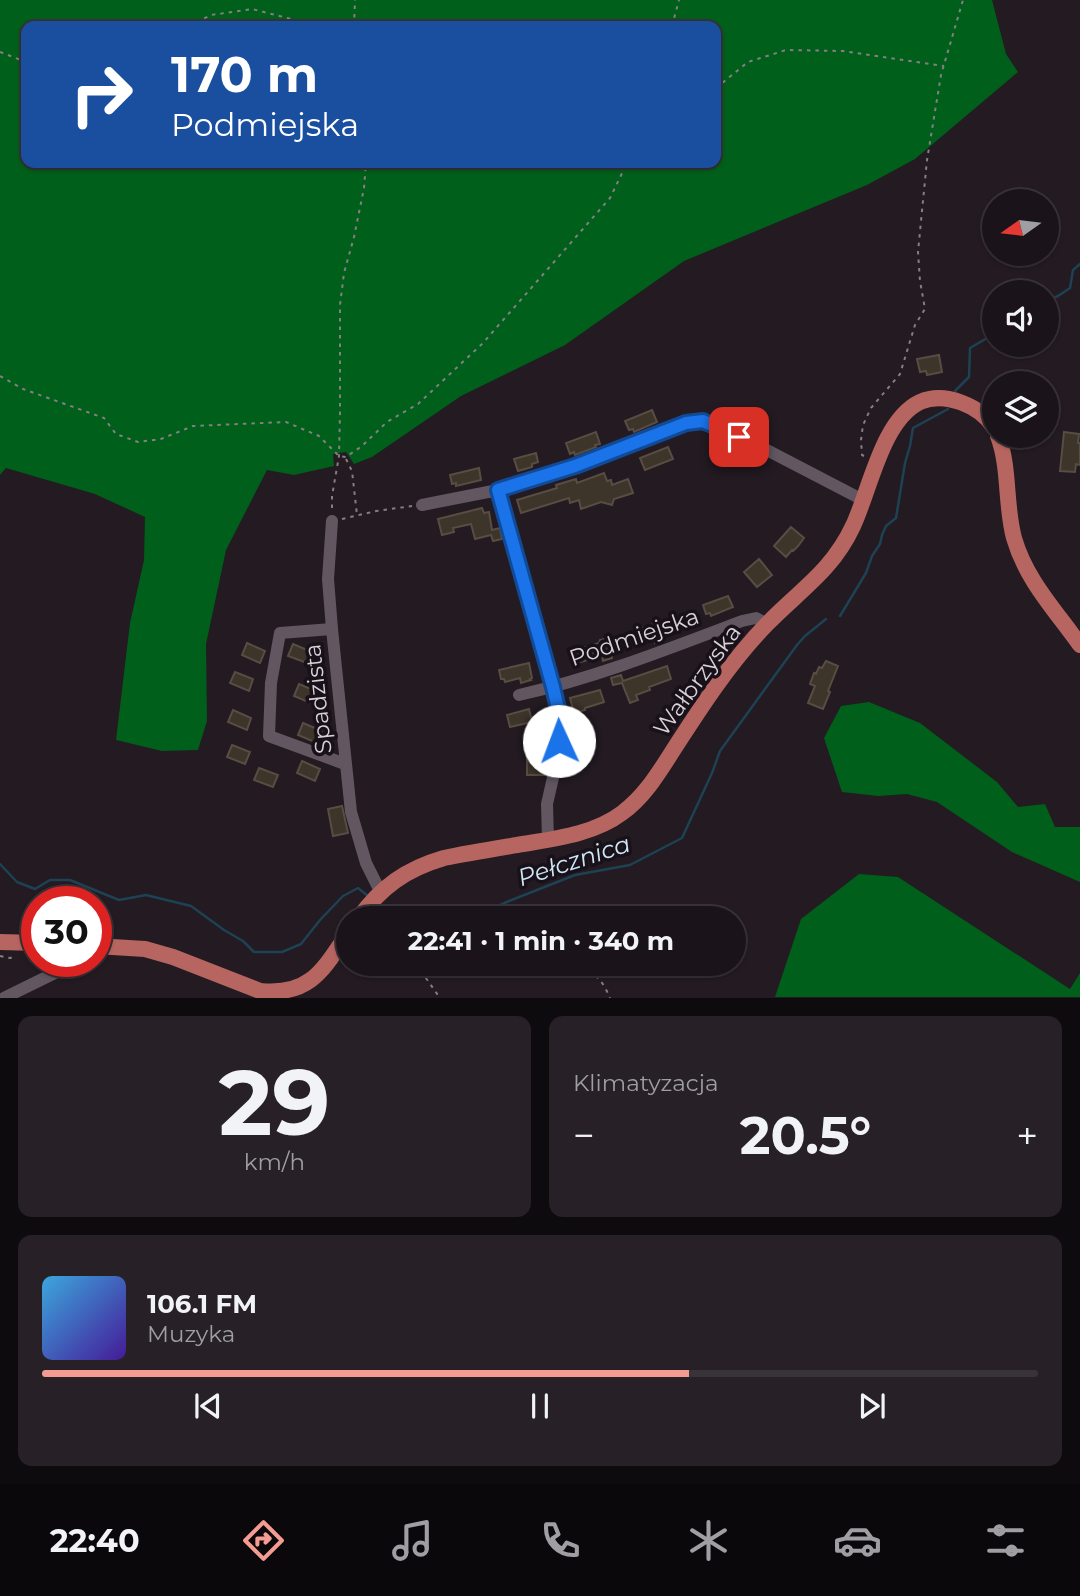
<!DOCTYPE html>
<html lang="pl">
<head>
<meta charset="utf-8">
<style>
  :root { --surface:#1a141a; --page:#272127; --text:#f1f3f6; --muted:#9f9ea2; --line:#383339; --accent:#f59c92 }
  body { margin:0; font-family:Montserrat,sans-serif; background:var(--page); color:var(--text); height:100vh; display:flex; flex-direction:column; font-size:26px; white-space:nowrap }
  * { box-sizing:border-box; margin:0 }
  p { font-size:23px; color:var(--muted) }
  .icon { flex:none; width:38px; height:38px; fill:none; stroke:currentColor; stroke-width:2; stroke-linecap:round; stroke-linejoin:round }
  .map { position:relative; height:998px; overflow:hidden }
  .panel { display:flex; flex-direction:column; gap:18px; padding:18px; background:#0e0b0e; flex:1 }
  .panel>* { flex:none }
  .guide { position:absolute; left:21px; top:21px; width:700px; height:147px; border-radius:14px; box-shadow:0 2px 5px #0004,0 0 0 2px var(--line); background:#1a4fa0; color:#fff; overflow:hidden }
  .needle { width:46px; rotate:256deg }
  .controls { position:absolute; left:982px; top:189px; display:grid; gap:14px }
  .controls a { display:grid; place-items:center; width:77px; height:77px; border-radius:50%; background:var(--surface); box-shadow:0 2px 5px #0004,0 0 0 2px var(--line); font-size:35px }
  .speed { position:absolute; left:21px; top:886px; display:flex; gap:14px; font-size:35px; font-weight:700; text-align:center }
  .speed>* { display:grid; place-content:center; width:91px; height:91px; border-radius:50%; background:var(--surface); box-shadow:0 2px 5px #0004,0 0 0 2px var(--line); line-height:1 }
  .speed .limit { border:10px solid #d22; background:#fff; color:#111 }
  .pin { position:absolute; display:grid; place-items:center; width:60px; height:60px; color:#fff; margin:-30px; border-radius:14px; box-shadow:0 4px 10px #0006 }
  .me { position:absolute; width:77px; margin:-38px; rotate:358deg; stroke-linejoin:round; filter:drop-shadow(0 0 5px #0008) }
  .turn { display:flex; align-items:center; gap:24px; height:147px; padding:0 35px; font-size:32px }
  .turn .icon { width:91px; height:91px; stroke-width:2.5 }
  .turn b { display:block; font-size:49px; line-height:60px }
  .big { font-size:52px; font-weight:700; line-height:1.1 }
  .panel .tile { flex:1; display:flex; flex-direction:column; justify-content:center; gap:10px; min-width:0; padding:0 24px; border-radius:14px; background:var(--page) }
  .panel .dial { align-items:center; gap:0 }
  .dial b { font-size:91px; line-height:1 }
  .song { display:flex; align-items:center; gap:21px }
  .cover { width:84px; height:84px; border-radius:10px; background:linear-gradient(135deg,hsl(200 70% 55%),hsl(260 70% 35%)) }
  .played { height:7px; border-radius:4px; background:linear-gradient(90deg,var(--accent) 65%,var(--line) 65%) }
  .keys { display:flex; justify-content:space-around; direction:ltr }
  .heat { display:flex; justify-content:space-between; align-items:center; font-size:38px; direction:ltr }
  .panel .tiles { flex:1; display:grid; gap:18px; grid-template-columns:1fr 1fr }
  .tile:last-child { grid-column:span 2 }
  .trip { position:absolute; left:336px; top:906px; width:410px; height:70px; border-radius:35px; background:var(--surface); box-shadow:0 2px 5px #0004,0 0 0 2px var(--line); font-weight:700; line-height:70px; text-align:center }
  .tab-bar { display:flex; height:112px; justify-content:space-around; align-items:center; background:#0a080a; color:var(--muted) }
  .tab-bar .icon { width:49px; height:49px }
  .tab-bar .selected { color:var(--accent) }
  .tab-bar b { font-size:32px; color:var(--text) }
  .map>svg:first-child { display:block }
  .forest { fill:#005f1a; fill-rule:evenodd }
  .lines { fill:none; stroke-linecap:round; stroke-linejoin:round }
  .stream { stroke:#1d4253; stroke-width:2.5 }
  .building { fill:#3d342a; stroke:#574d43; stroke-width:2 }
  .path { stroke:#867e85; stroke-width:2; stroke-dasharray:3.5 5; stroke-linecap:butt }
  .minor { stroke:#625761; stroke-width:12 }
  .major { stroke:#b76560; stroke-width:16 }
  .route-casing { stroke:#114b97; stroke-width:18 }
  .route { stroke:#1a73e8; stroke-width:12 }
  .labels { text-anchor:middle; stroke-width:7; stroke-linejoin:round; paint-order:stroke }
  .street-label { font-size:23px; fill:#d8d1d7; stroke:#191119 }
  .water-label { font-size:24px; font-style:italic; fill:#cfe8f5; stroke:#191119 }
</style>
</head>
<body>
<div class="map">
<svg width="1080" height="998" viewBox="0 0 1080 998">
  <rect width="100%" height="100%" fill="#231a22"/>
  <path class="forest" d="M0,0H992L1006,54L1018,72L915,159L867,185L684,261L565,345L461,396L372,457L354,464L346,452L333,454L334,466L294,475L267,470L226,550L206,644L207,721L198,750L162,751L116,740L130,623L144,560L145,517L95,494L6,468L0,475ZM26,26H716V163H26Z
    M869,702L920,723L997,782L1018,807L1045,804L1055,827H1080V882L1012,852L937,802L907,794L878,796L842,792L824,738L841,706Z
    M859,874L898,877L1070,989L1080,973V997H775L801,919Z"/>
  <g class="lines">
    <path class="stream" d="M1046,301L1058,296L1070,288L1073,270L1080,264
      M955,391L969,377L970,348L994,334
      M840,616L866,573L872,556L880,544L882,535L886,526L896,518L905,463L910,446L913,428L948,409
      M0,864L17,882L35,889L50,880H70L119,900L146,895L191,906L224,930L243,941L254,952H282L301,944L320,920L343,896L358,888L368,896
      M379,904L389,913L439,919
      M464,919L474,917L509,901L575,875L630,865L682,838L712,773L720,751L797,645L805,636L826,619"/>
  </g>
  <path class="building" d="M939,355L942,372L927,375L926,371L920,372L917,359Z
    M652,410L657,422L634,432L633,429L629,430L625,421Z
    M596,432L600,444L595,445L596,447L575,455L574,452L570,454L566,443Z
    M1064,432L1079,434L1078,443H1080V465L1076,464L1075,472L1060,471Z
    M668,447L673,459L645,470L640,458Z
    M536,453L538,462L532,464V467L518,471L514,459Z
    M479,468L481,480L456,486V483L452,484L450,475Z
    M604,473L607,481L611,480L612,485L628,479L633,493L614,499L612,505L601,502L581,509L579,500L570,503L569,498L521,513L517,500L557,488L556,485L576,479L577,483Z
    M482,508L484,513L489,512L492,530L500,528L502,539L493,541L491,535L475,539L471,524L453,528L454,532L442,535L438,519Z
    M791,527L804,538L798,546L793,551L792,550L786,557L774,546Z
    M759,559L772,575L757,587L744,572Z
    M728,596L733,607L711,616L710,613L706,614L703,605Z
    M667,619L671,631L662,634L664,640L655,643L654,638L647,640L646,637L642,639L639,629Z
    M604,639L609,642L612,658L603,661L602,656L577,663L574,651L599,643L600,640Z
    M247,643L265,651L260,663L242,655Z
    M293,644L312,652L307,663L288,656Z
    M826,661L838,666L828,691L830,692L823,709L808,703L815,686L810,684L814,673L816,674L819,667L822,668Z
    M529,663L532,678L530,679L531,680L521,683L520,678L505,682L504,679H501L499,670Z
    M667,666L671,679L649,687L650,690L636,695L638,700L630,703L622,683L613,685L611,678L621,675L623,681Z
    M235,672L253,679L249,691L230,683Z
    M299,684L318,692L313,704L294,696Z
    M600,690L604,702L585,708V710L574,713L570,698Z
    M529,709L532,722L510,727L507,715Z
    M233,710L251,718L247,730L228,722Z
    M303,723L322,731L317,743L298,735Z
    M543,736H551L550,748H544V775H527V755H534V748L527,747V740H543Z
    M232,745L250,752L245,764L227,757Z
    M302,761L320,769L315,781L297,773Z
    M259,768L278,775L273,787L254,780Z
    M342,806L348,833L333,836L328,809Z"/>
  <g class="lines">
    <path class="path" d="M189,26L211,15L252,9L303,22L311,26
      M354,26L355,0
      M672,26L679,0
      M0,52L26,62
      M716,88L748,62L786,50L843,51L944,66
      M0,376L23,389L104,418L116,434L138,442L161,439L193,426L286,422L319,436L339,456L346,457L362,446L387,422L418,404L483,343L610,198L627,163
      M864,456L862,455L861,440L863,425L871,408L900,374L915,325L925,309L920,281L918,252L927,160L941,75L963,0
      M346,459L352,471L357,515
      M332,508V496L339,456L340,413V305L344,273L354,237L364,188L366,163
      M342,519L376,511L412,506
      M680,919L687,909
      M0,956L10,958L16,956
      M416,964L440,998
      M555,964C570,972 587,969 598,978C603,983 607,991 610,998
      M588,971L610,964"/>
    <path class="minor" d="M498,490L553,687L561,722L557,760L547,804L548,840
      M422,505L498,490L575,466L686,423L703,421L757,445L863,500
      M332,521L328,579L332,629L351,812L366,863L380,891
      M332,629L280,633L271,683L269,736L345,764
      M519,695C595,678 668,649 742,621L756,618L767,624
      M366,907L385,919
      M4,998L65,968L73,961"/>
    <path class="major" d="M998,436C1010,468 1005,505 1014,538C1026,580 1056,611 1080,645
      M358,919C381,887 406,869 444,858C468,853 493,849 517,845C552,839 593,835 622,813C644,797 658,774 672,752C701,707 730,662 767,624C800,590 832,571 853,526C870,490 882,420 920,402C945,391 981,406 994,428
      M0,942L37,943
      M96,946L145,949L173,957L260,991C310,996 323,970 348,933"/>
  </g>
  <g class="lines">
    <defs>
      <path id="route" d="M559,741L561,722L553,687L498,490L575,466L686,423L703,421L739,437"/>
    </defs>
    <use href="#route" class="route-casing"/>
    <use href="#route" class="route"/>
  </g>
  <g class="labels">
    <g class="street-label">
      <text transform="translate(634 637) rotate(-19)" y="8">Podmiejska</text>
      <text transform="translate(697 680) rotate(-54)" y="8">Wałbrzyska</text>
      <text transform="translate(318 699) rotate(-96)" y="8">Spadzista</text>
    </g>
    <g class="water-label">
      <text transform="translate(574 861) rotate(-18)" y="8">Pełcznica</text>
    </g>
  </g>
</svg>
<div class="controls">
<a><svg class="needle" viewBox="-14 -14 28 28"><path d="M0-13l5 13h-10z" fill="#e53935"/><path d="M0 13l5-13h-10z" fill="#9f9ea2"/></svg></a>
<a><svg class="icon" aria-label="sound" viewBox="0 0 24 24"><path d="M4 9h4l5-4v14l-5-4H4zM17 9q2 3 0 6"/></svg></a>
<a><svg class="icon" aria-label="layers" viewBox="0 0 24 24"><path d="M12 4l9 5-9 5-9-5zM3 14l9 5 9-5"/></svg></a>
</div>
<div class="speed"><div class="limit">30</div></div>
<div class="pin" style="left:739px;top:437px;background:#d93025"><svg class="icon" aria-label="arrive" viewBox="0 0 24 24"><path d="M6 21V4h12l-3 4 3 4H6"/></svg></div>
<svg class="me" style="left:559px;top:741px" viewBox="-20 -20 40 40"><circle r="19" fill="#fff"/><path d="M0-13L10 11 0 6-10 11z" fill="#1a73e8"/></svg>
<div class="trip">22:41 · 1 min · 340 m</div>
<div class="guide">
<div class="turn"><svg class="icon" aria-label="right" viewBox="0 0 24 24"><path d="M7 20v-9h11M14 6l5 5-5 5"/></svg><div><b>170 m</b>Podmiejska</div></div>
</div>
</div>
<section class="panel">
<div class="tiles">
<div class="tile dial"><b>29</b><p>km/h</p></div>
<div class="tile"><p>Klimatyzacja</p>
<div class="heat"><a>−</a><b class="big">20.5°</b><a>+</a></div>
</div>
<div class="tile">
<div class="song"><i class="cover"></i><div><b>106.1 FM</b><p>Muzyka</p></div></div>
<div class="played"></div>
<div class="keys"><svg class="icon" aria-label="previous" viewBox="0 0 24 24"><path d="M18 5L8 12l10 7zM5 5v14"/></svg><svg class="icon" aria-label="pause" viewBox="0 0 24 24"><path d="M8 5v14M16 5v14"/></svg><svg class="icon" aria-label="next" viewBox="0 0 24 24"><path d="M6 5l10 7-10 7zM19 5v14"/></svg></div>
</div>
</div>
</section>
<nav class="tab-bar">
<b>22:40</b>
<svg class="icon selected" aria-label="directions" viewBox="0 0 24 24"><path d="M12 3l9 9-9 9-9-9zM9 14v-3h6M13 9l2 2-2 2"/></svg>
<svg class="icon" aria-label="music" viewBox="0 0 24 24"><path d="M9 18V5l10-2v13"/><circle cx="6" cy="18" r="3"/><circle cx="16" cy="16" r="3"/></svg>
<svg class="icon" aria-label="phone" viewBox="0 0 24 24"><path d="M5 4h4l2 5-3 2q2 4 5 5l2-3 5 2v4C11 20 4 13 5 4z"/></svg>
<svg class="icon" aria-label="climate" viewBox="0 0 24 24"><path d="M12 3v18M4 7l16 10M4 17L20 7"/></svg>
<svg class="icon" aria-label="car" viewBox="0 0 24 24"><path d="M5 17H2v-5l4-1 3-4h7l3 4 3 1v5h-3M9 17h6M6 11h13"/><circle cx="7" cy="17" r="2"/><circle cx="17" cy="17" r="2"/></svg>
<svg class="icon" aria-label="filters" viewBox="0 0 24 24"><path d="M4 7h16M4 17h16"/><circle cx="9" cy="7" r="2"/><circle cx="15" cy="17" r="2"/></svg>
</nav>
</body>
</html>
